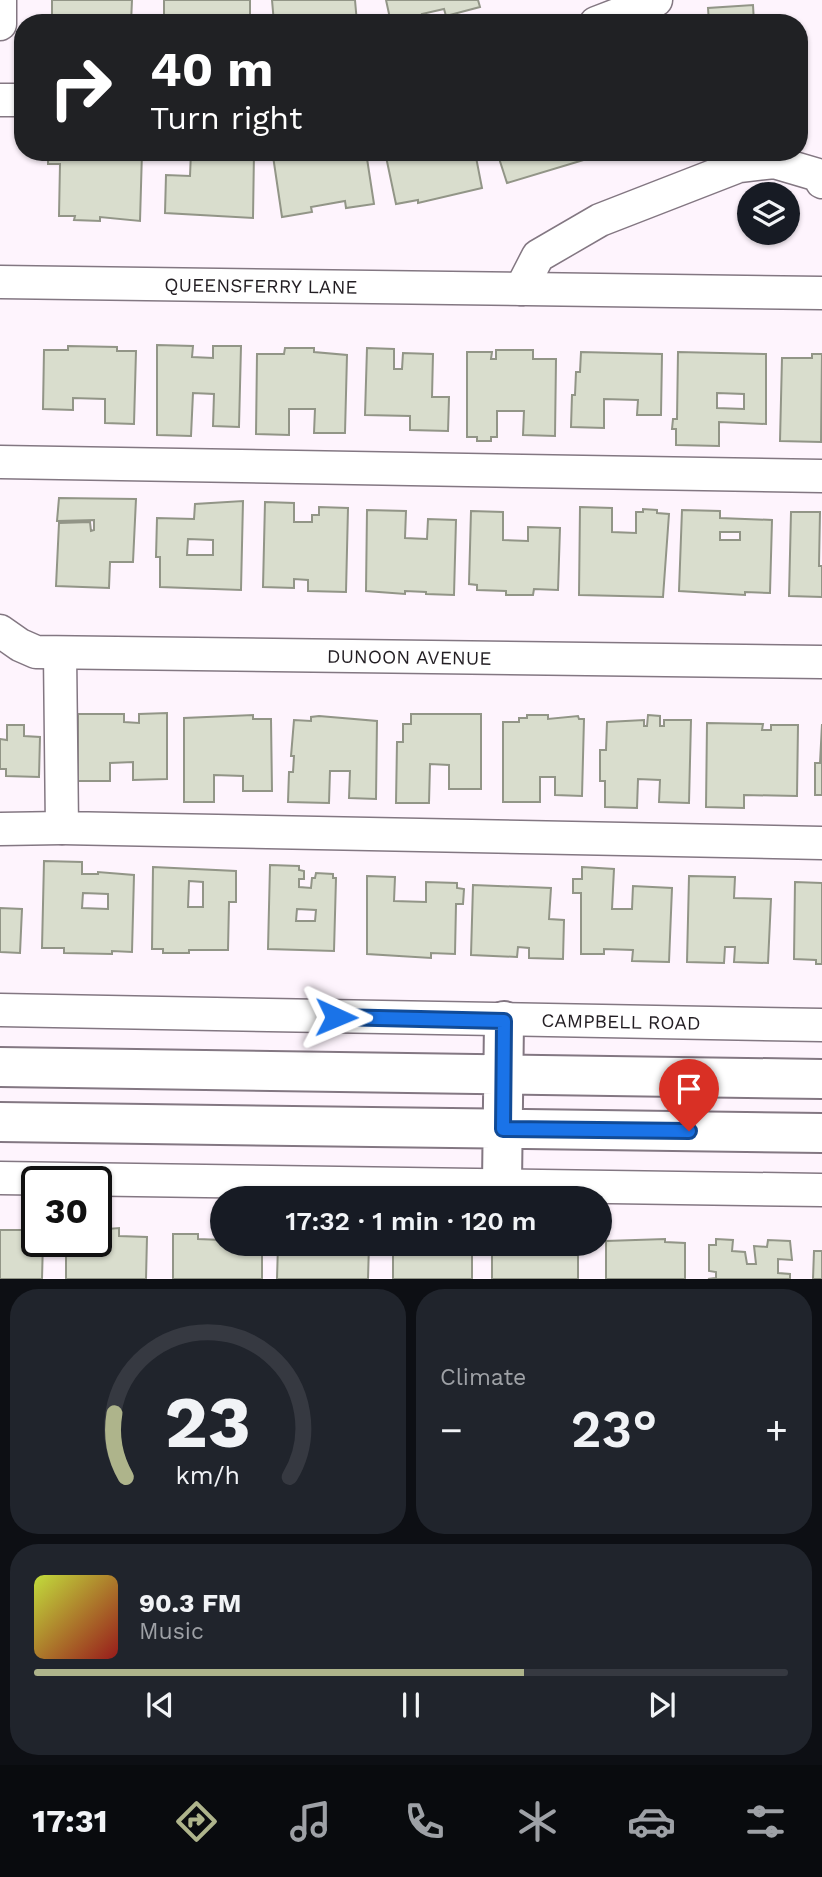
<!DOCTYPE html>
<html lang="en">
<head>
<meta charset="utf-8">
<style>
  :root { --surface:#171b24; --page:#20242c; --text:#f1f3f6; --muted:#9ea1a6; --line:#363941; --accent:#aeb48b }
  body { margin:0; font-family:"Work Sans",sans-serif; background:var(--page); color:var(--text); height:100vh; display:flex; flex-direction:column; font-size:26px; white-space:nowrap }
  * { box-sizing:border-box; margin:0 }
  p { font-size:23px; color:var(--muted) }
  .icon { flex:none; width:38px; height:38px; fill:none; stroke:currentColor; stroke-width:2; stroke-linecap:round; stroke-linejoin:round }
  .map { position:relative; height:1279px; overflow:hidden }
  .sheet { display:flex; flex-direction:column; gap:10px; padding:10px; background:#0d0f14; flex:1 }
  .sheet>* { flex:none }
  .guide { position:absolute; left:14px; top:14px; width:794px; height:147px; border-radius:28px; box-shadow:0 2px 5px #0004; background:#202124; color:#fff; overflow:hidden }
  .buttons { position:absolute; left:737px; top:182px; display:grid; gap:14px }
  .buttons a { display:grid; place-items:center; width:63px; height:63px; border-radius:50%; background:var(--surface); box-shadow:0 2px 5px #0004; font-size:35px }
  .speed { position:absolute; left:21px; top:1166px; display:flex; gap:14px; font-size:35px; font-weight:700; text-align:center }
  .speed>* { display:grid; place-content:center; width:91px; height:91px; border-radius:50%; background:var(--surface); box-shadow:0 2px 5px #0004; line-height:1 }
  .speed .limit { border:4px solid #111; border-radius:10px; background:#fff; color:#111 }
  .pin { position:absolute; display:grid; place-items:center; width:60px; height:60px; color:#fff; margin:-72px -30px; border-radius:50% 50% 50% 0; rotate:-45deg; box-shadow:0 0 7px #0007 }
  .pin .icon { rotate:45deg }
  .me { position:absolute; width:77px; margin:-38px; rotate:91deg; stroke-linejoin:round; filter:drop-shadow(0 0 5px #0008) }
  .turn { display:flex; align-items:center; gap:24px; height:147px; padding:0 21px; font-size:32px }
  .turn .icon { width:91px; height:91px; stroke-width:2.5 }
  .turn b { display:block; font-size:49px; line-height:60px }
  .big { font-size:52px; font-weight:600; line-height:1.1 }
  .sheet .widget { flex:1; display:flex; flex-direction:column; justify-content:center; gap:10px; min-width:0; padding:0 24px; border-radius:28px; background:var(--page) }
  .sheet .dial { align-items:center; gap:0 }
  .dial svg { height:182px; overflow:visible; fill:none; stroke:var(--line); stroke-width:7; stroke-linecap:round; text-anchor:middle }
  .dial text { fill:var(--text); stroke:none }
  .song { display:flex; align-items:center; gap:21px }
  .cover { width:84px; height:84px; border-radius:10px; background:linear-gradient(135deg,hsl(70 70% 55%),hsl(0 70% 35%)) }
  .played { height:7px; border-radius:4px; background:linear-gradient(90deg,var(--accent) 65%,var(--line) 65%) }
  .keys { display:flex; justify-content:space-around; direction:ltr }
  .heat { display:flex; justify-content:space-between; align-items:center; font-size:38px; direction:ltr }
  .sheet .tiles { flex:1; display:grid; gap:10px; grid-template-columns:1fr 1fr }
  .widget:last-child { grid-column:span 2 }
  .trip { position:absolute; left:210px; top:1186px; width:402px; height:70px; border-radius:35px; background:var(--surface); box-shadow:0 2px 5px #0004; font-weight:600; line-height:70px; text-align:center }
  .tab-bar { display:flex; height:112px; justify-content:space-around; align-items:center; background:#090b0e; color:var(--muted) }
  .tab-bar .icon { width:49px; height:49px }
  .tab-bar .selected { color:var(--accent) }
  .tab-bar b { font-size:32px; color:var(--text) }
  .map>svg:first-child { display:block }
  .building { fill:#d9ddcd; stroke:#929587; stroke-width:2; fill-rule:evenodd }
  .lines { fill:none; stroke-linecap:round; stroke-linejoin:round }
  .minor-casing { stroke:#837782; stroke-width:35 }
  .major-casing { stroke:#837782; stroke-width:42 }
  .minor { stroke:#fff; stroke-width:32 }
  .major { stroke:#fff; stroke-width:38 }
  .route-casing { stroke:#114b97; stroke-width:18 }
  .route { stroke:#1a73e8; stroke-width:12 }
  .labels { text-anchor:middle; stroke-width:6; stroke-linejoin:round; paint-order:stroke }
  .street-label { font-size:19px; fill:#221d22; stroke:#fff }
</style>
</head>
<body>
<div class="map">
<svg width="822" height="1279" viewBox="0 0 822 1279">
  <rect width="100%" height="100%" fill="#fef4fd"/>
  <path class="building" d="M52,0H132L131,23H52Z
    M164,0H250V23H164Z
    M272,0H355L357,23H274Z
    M386,0H478L480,7L446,16L444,9L422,14L424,23H391Z
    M753,5L754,23H709L708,8Z
    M800,42L803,93H800Z
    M48,152H88V159L113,160V152H142L140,221L100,217V221L74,220L75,216H59L60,164H48Z
    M191,152H254L253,218L165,213L166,175L190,176Z
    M280,152H366L374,204L346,208L345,201L311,207L312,212L282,217L273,156L280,155Z
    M385,152H475L482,188L418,203V200L396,204Z
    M497,152H599L600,155L507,183Z
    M157,345L193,346L192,357L213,358V346H241L239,427L213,426L214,394L193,393L191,436L157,435Z
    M68,346L117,347V351H136L134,424L105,423V399L73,398V410L43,409L44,350H68Z
    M285,348H314V352L347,355L345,433H314L315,409H289V435L256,434L257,354H284Z
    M367,348L394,349V369H402L403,353L433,354L432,397H449L448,431L410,430V416L365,415Z
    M496,350H533V359H556L555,436L523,435L524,411H497V437H491V441H477V437H467V352H492L491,359H496Z
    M581,352L662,354L661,415H637L638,400L604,399V428L571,427L572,395H575L576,372H580Z
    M678,352L766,354V424L719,422V446L676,445V429H672L673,419H677ZM717,393L744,394V409L717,408Z
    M812,354H822L821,442L780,441L782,358H812Z
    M59,498L136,499L133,562H110L109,588L56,586L59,523L90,522L91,531L94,530V520L57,521Z
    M243,501L241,590L160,587V557H156L157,518L194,519L195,504ZM188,539L213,540V555H187Z
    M265,502L294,503V522H312V515H319V507L348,508L346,592L308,591V580L294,579V588L263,587Z
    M580,507L612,508V532L636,533V512H643V509L657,510V513L669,514L663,597L579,595Z
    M367,510L406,511L405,538L427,539L428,519L456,520L454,595L426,594V592L405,591V594L366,591Z
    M682,510L720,511V518L772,520L770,593L745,592V595L679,591ZM720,532H740V540H720Z
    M471,511L503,512V540L528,541V527L560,528L558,590L534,589L533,595H506V591L477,590V585L469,584Z
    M791,512H820L819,566H822V597L789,596Z
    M167,713V779L133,780V762L110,763V781H78V714H124V722L139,723V714Z
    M411,714H481V789H449V765L430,764L429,803H396L397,742H403V724H411Z
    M253,715V719H271L272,791H243V776L214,775V802H184V718Z
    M527,715H548V719L578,716L579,719H584L582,796L555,795V777H540V802H503V722H519V718H527Z
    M648,715L660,716V726H664V720H691L689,803L659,802L660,780L638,779L637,808L605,807V781H600V750H606L607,722L644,720V726H647Z
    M319,716L377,721L376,799L349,798L350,771H330L329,803L288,802L289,772H293L294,756H291L294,720L311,721V717Z
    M707,723L763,724L762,730H771V725H798L797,796L744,795V808L706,807Z
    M822,724V795H815V763H820Z
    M7,725H24V736L40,737L39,777L6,776V769H0V739L7,740Z
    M44,861L82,862V874H98V872L134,875L132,952L112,951V954L64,953V948H42ZM83,893L108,894V909L82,908Z
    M270,865L299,866V870L304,871V879H299V887L311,888L312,878H315L316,873L333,874V878H336L334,951L268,949ZM297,909L316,910L315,921H296Z
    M153,867L236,871V902H229L228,950H189V953H163V949H152ZM189,881L203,882V907H188Z
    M582,867L614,869L612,909H632L633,886L672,888L669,962L632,961L633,950L604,949V954H581V893H573V879H582Z
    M367,876L395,877L394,901L426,902V882L457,883V888L464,889L463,904H456L455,954L431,953V958L367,954Z
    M689,876L735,877L734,898L771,899L768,963L734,962L735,947H725L724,963L687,962Z
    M795,882L822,883V964H816V960L794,959Z
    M473,885L551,888L549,919L564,920L563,959L529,958V948L518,947L517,957L471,955Z
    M0,908L22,909L20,953L0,952Z
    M119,1228V1236L147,1237L146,1279H66V1241H96V1230Z
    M0,1230H22V1232L37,1233V1241H43L42,1279H0Z
    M173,1234H198V1239L222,1240V1244H262V1279H173Z
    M665,1239V1242L685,1243V1279H606V1241Z
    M716,1239L733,1240L732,1251L745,1252L747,1264H756L754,1246L767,1247L768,1240L790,1241L792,1260L778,1259V1273L790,1274V1279H708L716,1278V1272L709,1271V1245H716Z
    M278,1244H369L368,1279H277Z
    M393,1244H472V1279H393Z
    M528,1244L527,1246H541V1244H563V1249H578V1279H492V1245Z
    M814,1251H822V1279H813Z"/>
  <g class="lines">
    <defs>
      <g id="minor">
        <path d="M596,23L656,0"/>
        <path d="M0,24V0"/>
        <path d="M0,100H23"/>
        <path id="s1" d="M0,282L822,293"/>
        <path d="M521,289L538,256L600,220L739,166L774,162L818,175L822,182"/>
        <path d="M0,462L822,476"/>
        <path id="s2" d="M0,631L20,645L36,652L822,662"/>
        <path d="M60,653L62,828L822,843"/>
        <path d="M0,829L62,828"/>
        <path id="s3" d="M0,1010L822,1025"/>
        <path d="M0,1178L822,1190"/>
      </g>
      <path id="major" d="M0,1067L822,1079
        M0,1122L822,1133
        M502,1183L504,1021"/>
    </defs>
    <use href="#minor" class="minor-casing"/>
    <use href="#major" class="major-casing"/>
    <use href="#minor" class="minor"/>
    <use href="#major" class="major"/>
  </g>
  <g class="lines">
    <defs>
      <path id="route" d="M336,1017L504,1021L503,1129L689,1131"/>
    </defs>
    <use href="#route" class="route-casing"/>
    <use href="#route" class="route"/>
  </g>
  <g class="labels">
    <g class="street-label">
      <text dy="7" stroke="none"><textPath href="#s1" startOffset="261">QUEENSFERRY LANE</textPath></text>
      <text dy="7" stroke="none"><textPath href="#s2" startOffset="415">DUNOON AVENUE</textPath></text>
      <text dy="7" stroke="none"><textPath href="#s3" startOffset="621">CAMPBELL ROAD</textPath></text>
    </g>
  </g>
</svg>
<div class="buttons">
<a><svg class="icon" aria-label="layers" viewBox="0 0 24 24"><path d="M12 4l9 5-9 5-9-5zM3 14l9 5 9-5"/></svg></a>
</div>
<div class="speed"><div class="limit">30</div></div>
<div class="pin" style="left:689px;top:1131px;background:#d93025"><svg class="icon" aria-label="arrive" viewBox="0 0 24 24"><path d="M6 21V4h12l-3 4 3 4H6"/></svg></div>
<svg class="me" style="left:336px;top:1017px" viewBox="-20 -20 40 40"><path d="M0-17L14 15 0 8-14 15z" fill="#1a73e8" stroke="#fff" stroke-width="4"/></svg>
<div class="trip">17:32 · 1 min · 120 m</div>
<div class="guide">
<div class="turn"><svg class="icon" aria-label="right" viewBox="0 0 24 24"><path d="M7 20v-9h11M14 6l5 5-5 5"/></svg><div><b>40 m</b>Turn right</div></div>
</div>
</div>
<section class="sheet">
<div class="tiles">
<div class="widget dial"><svg viewBox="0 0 100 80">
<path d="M14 69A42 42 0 1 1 86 69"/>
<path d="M14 69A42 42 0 0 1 9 41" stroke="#aeb48b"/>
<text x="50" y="56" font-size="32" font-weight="700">23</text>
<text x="50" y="72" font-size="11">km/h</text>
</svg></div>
<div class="widget"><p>Climate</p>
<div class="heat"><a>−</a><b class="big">23°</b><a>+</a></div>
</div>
<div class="widget">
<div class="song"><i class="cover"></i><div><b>90.3 FM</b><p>Music</p></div></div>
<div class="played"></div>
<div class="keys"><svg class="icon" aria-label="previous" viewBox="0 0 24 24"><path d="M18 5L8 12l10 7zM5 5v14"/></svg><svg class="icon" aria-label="pause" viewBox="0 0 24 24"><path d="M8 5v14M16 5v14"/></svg><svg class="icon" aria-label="next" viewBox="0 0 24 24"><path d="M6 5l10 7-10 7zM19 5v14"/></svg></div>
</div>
</div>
</section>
<nav class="tab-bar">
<b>17:31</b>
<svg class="icon selected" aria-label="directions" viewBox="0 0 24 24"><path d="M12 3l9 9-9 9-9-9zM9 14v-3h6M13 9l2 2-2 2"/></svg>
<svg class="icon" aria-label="music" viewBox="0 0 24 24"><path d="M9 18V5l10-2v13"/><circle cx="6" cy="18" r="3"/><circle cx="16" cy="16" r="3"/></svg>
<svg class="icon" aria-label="phone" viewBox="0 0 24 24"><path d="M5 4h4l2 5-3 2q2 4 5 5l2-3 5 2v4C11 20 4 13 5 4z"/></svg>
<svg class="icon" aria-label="climate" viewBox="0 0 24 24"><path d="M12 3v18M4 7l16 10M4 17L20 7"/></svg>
<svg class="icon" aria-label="car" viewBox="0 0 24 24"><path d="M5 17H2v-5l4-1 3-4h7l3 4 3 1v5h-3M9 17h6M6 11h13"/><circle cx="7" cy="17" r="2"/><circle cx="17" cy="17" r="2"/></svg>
<svg class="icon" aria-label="filters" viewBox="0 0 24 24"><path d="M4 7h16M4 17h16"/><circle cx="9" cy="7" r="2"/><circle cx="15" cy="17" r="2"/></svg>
</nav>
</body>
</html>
